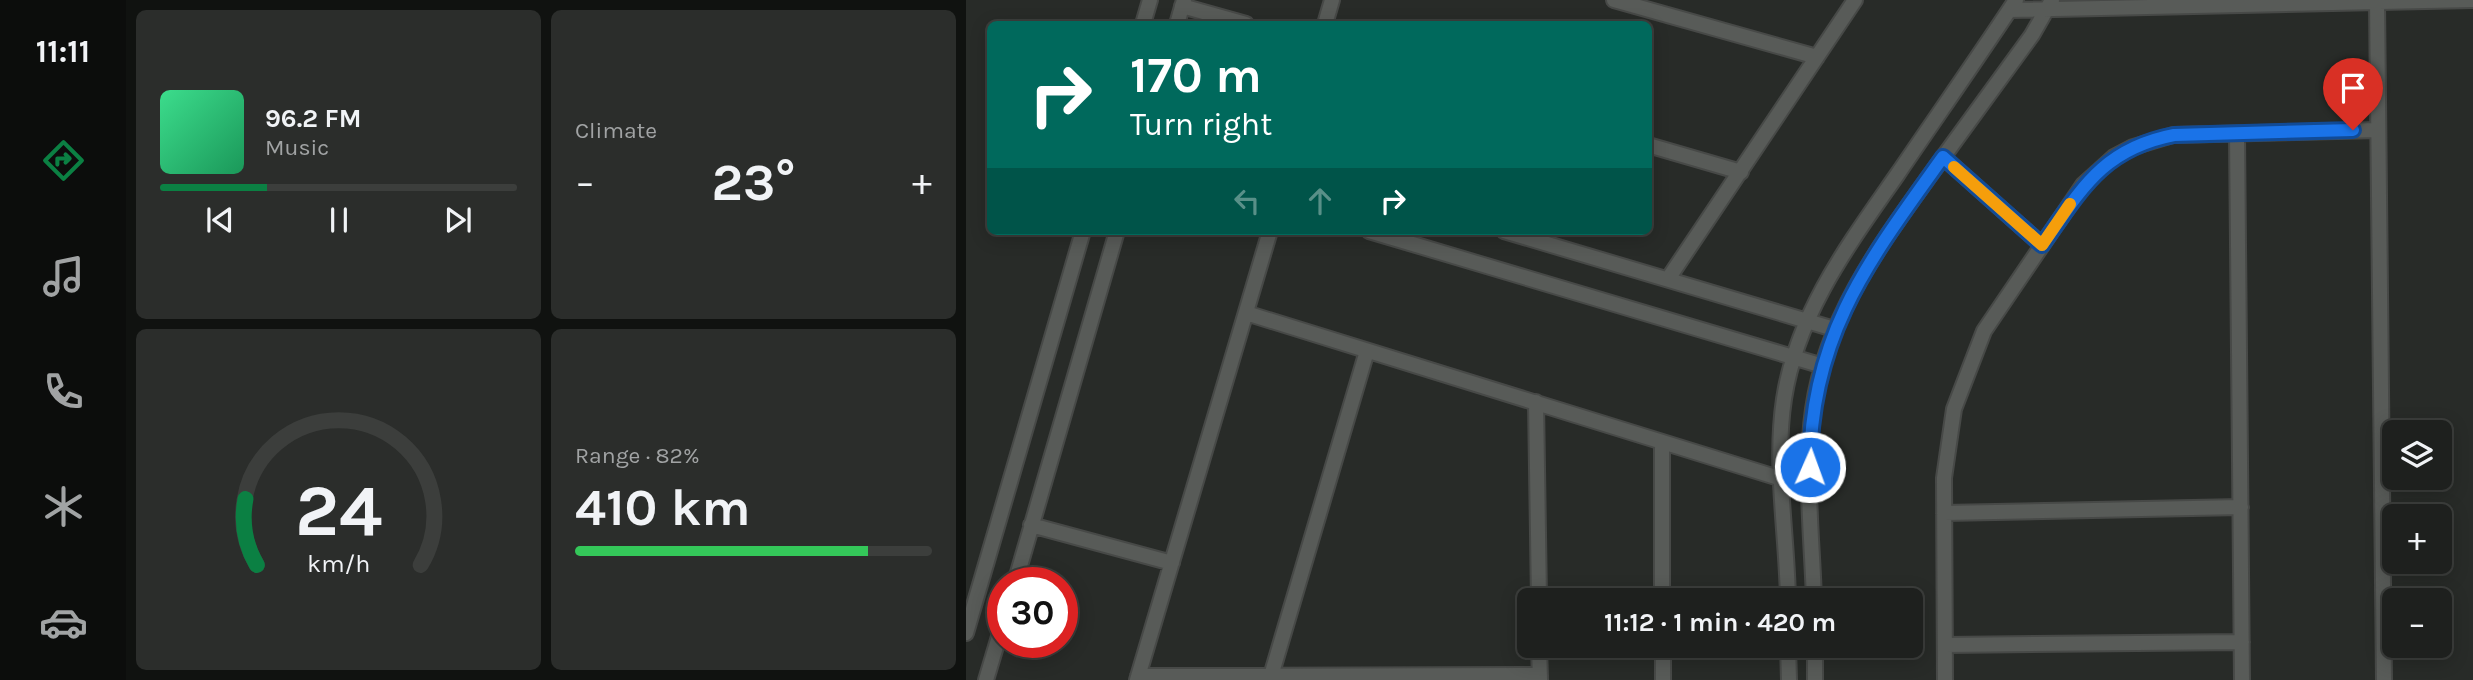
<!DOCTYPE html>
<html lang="en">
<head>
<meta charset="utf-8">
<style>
  :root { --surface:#1e201e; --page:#2b2d2b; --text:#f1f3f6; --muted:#a1a3a4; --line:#3c3e3c; --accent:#0b8043 }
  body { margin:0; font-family:Karla,sans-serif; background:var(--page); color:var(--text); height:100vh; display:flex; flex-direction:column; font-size:26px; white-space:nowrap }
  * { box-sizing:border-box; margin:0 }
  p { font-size:23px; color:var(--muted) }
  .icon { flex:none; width:38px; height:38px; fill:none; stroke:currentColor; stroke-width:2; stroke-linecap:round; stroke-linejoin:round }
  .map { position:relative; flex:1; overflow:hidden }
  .panel { display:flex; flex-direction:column; gap:10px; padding:10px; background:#101210; width:840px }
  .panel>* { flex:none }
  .banner { position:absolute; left:21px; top:21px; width:665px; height:214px; border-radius:10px; box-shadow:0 4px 18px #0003,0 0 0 2px var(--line); background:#00695c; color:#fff; overflow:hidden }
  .controls { position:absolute; left:1416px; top:420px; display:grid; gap:14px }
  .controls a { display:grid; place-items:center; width:70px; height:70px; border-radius:10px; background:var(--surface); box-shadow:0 4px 18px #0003,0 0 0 2px var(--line); font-size:35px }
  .speed { position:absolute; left:21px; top:567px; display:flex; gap:14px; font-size:35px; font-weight:700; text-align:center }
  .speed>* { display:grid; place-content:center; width:91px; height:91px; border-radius:50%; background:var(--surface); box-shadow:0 4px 18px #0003,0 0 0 2px var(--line); line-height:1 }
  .speed .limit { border:10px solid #d22; background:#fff; color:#111 }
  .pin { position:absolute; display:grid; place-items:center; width:60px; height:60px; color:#fff; margin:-72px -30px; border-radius:50% 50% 50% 0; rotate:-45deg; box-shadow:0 0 7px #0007 }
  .pin .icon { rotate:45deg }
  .me { position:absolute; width:77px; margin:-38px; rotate:2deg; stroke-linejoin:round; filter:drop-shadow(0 0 5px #0008) }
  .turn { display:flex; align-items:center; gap:24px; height:147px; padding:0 28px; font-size:32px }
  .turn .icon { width:91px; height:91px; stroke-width:2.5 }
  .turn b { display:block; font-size:49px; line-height:60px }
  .lanes { display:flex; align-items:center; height:66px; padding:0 28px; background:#0003; justify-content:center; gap:35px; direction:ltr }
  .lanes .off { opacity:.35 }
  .big { font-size:52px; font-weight:700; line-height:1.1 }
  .panel .widget { flex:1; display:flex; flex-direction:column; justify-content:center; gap:10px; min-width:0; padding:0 24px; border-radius:10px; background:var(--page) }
  .panel .dial { align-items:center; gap:0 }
  .dial svg { height:182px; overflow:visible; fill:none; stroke:var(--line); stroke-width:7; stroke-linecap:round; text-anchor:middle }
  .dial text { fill:var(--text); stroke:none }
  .song { display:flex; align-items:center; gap:21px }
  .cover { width:84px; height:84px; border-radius:10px; background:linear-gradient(135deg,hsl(150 70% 55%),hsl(150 70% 35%)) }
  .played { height:7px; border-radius:4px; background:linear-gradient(90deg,var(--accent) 30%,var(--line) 30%) }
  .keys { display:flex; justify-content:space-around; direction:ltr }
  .heat { display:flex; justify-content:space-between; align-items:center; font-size:38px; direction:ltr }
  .charge { height:10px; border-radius:5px; background:linear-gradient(90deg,#34c759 82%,var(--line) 0) }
  .panel .tiles { flex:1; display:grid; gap:10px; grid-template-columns:repeat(2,1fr) }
  .trip { position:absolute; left:551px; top:588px; width:406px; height:70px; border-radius:10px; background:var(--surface); box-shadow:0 4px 18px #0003,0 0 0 2px var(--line); font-weight:700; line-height:70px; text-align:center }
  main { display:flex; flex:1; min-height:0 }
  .tabs { display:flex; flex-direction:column; width:126px; justify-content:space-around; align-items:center; background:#0c0d0c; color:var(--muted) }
  .tabs .icon { width:49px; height:49px }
  .tabs .on { color:var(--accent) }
  .tabs b { font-size:32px; color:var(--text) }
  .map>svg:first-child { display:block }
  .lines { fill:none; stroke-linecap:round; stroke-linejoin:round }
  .street-casing { stroke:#474947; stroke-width:18 }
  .street { stroke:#585b58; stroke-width:14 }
  .route-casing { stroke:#114b97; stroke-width:18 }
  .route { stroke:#1a73e8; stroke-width:12 }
  .slow { stroke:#f59e0b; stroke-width:12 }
</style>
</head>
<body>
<main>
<nav class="tabs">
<b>11:11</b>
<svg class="icon on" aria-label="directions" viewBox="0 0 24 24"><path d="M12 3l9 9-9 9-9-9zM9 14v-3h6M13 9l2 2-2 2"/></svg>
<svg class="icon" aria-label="music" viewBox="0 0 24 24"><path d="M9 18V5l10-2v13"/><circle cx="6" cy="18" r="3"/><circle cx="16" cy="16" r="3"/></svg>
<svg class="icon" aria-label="phone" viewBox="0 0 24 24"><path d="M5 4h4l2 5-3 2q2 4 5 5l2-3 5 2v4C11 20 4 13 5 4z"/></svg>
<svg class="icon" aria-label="climate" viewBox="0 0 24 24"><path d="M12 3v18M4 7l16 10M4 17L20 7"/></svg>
<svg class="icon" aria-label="car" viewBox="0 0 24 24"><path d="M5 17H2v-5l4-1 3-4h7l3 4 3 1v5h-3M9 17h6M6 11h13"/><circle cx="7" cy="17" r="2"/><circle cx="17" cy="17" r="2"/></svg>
</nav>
<section class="panel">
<div class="tiles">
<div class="widget">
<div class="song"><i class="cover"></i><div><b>96.2 FM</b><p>Music</p></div></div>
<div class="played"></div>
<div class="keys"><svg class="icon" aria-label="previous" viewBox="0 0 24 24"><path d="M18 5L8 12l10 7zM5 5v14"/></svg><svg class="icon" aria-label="pause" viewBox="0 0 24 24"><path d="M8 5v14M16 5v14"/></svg><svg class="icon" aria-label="next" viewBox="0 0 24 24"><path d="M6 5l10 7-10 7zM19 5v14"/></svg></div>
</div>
<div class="widget"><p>Climate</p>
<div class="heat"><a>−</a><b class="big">23°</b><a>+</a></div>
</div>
<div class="widget dial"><svg viewBox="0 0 100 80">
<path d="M14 69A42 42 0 1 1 86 69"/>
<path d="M14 69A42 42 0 0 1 9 40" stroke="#0b8043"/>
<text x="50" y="56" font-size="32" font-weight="700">24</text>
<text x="50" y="72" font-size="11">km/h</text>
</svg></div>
<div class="widget"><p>Range · 82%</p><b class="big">410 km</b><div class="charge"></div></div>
</div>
</section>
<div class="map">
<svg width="1507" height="680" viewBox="0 0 1507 680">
  <rect width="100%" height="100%" fill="#282b28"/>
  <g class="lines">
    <defs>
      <path id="street" d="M648,0L851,57
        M1411,2L1418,680
        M216,6L280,24
        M1044,10L1507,0
        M177,24L184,0
        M211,24L218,0
        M359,24L366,0
        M1271,134L1276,680
        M682,145L775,172
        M977,157L1076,245
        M403,231L857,366
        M538,231L868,329
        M702,279L889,0
        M280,313L816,479
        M570,402L573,600
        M696,442V600
        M978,513L1275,507
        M65,525L206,563
        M49,583L151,231
        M822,600C821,534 808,465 818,399C831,313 883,244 931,175C971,116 1011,59 1050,0
        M848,600C846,537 838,472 847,409C860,319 911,249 962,178C997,130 1031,83 1066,35L1086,0
        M0,633L117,231
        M979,645L1276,642
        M573,646L574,680
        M697,646V680
        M822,646L823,680
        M849,646V680
        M172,676L574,675
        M305,676L401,351
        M20,680L37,623
        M171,680L304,231
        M979,680L978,478L988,409L1018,331L1117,185L1148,157L1167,147L1207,135L1412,130"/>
    </defs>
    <use href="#street" class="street-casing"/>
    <use href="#street" class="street"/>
  </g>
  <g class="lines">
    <defs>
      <path id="route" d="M844,467C844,335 904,259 977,157L1076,245C1115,190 1136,149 1208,135L1387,130"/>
    </defs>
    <use href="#route" class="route-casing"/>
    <use href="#route" class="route"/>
    <path class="slow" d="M988,167L1076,245L1104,204"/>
  </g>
</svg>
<div class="controls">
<a><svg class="icon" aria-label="layers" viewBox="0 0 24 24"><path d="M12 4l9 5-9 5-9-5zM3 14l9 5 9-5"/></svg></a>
<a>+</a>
<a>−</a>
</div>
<div class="speed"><div class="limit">30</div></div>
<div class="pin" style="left:1387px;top:130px;background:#d93025"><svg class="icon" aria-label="arrive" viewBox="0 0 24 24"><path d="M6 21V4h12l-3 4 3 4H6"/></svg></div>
<svg class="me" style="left:844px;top:467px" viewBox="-20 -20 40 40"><circle r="17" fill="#1a73e8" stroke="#fff" stroke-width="3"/><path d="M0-11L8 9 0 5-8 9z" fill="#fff"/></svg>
<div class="trip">11:12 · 1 min · 420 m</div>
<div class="banner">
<div class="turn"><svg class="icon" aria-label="right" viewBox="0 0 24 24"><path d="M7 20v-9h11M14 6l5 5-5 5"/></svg><div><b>170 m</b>Turn right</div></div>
<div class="lanes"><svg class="icon off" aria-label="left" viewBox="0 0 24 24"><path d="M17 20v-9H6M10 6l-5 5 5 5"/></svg><svg class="icon off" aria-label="ahead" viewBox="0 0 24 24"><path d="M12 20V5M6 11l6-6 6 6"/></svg><svg class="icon" aria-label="right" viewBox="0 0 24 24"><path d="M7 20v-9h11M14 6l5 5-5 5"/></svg></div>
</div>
</div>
</main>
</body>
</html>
